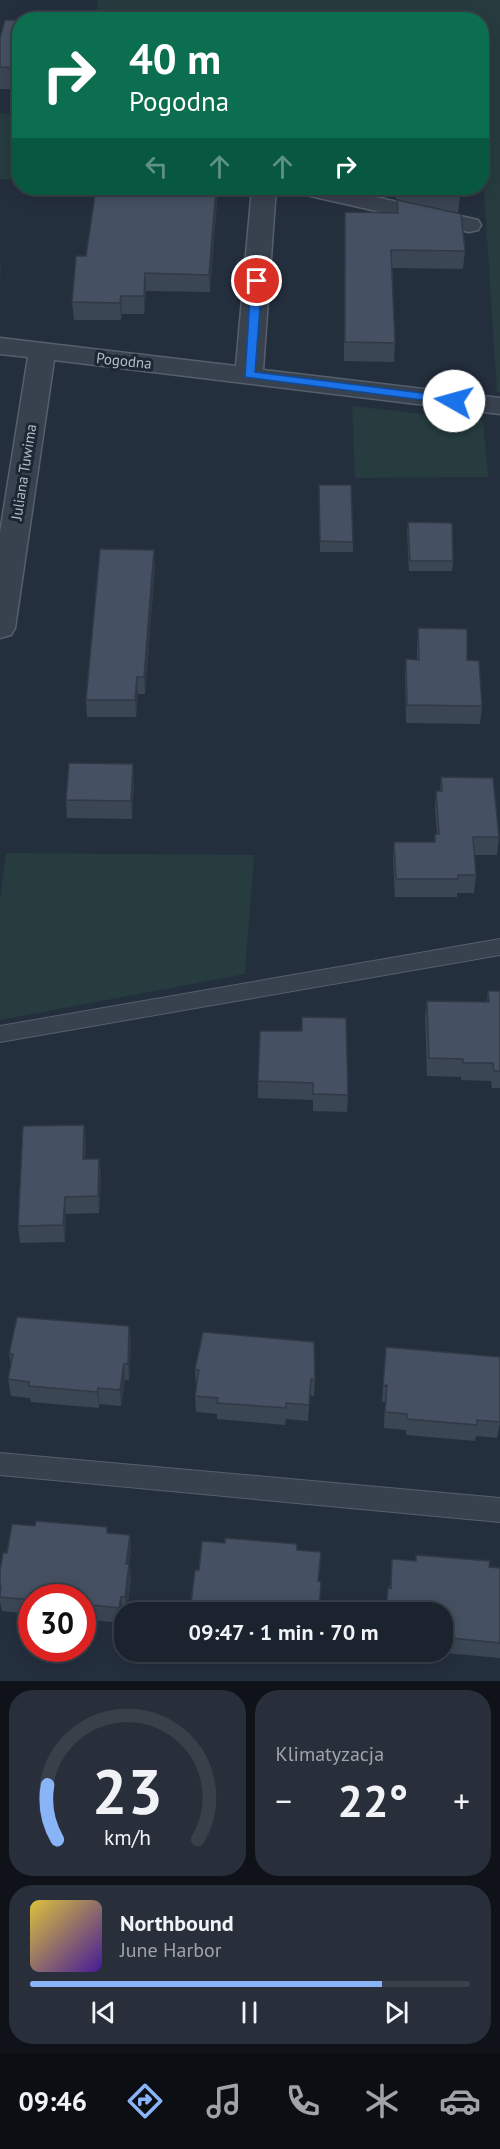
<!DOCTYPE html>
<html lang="pl">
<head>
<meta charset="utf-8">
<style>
  :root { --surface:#1b232e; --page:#282f3a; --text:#f1f3f6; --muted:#a0a4aa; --line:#39404a; --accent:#8ab4f8 }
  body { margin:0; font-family:"PT Sans",sans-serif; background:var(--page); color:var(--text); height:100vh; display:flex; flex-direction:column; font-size:22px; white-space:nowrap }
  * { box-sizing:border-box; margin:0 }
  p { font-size:20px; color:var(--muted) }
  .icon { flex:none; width:33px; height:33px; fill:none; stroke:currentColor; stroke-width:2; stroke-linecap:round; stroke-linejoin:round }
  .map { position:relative; height:1681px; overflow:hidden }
  .panel { display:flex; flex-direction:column; gap:9px; padding:9px; background:#0f1319; flex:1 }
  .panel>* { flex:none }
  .hud { position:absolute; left:12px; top:12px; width:477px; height:183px; border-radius:24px; box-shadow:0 3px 15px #0003,0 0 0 2px var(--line); background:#0b6e4f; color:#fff; overflow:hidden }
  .speed { position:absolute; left:18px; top:1584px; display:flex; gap:12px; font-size:30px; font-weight:700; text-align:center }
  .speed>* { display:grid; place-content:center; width:78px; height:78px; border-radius:50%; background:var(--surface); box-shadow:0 3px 15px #0003,0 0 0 2px var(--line); line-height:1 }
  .speed .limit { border:9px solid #d22; background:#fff; color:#111 }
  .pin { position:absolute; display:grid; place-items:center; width:51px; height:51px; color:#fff; margin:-26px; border:3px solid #fff; border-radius:50%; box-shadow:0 2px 6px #0007 }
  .me { position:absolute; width:66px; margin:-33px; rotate:277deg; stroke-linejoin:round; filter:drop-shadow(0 0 4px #0008) }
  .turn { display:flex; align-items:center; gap:21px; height:126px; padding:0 18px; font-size:27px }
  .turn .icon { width:78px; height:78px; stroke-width:2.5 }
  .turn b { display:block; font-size:42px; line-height:51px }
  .lanes { display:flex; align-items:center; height:57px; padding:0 18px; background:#0003; justify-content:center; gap:30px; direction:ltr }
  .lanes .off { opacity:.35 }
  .big { font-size:45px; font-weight:800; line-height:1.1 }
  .panel .tile { flex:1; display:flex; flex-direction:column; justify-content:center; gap:9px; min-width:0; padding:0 21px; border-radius:24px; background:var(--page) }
  .panel .dial { align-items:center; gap:0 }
  .dial svg { height:156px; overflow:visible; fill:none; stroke:var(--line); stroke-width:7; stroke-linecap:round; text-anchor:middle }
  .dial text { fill:var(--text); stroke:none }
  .song { display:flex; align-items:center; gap:18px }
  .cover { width:72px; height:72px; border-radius:9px; background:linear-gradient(135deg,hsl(50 70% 55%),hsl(260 70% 35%)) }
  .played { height:6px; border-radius:3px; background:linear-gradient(90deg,var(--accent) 80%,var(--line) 80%) }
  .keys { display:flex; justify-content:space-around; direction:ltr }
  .heat { display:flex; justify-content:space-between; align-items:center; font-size:33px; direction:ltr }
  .panel .tiles { flex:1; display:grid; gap:9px; grid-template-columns:1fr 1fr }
  .tile:last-child { grid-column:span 2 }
  .trip { position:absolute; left:114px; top:1602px; width:339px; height:60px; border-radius:24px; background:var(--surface); box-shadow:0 3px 15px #0003,0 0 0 2px var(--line); font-weight:800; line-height:60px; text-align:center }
  .menu { display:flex; height:96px; justify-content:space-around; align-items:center; background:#0b0e12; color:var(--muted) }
  .menu .icon { width:42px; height:42px }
  .menu .current { color:var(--accent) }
  .menu b { font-size:27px; color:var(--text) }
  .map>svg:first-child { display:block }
  .green { fill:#263c3f }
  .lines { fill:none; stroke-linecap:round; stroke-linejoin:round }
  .service-casing { stroke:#565f6c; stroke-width:2 }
  .minor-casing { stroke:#565f6c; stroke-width:3 }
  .service { fill:#38414e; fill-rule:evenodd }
  .minor { fill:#38414e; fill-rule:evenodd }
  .wall { fill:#3b4654 }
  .shaded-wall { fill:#303945 }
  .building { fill:#455162; stroke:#303945; stroke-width:1.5 }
  .route { fill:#1a73e8; stroke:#114b97; stroke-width:1.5 }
  .labels { text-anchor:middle; stroke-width:6; stroke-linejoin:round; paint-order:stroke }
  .street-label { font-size:15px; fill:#b4bcc9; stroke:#1d2633 }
</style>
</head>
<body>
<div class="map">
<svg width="500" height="1681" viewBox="0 0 500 1681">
  <rect width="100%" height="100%" fill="#242f3e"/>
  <path class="green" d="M98,0H500V392H497L482,160V20L96,19Z
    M0,113L19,115V180L0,179Z
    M352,406L483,421L488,477L355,478Z
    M6,853L254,855L245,974L0,1020V900Z"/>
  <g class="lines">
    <defs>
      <path id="service" d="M500,939V955L0,1042V1026Z
        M0,1453L500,1498V1522L0,1475Z"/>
      <path id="minor" d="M252,188H276L263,370L500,398V414L54,360L15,628L11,635L0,638V533L28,357L0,354V338L236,366Z
        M293,188H335L478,220L481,225L478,230L469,232L297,193Z"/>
    </defs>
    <use href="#service" class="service-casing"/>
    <use href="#minor" class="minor-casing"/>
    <use href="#service" class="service"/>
    <use href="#minor" class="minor"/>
  </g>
  <path class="wall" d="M20,20V96L19,89H0V38Z
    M96,188H218L210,292L146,291L144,314H122L121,320H74L72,302L86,256Z
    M396,188H459L460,196L458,213L396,199Z
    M397,200L465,251L463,269L392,268L395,343L394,362L344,361L345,212L397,213Z
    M319,485L353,542V552H320Z
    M408,522L453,561L452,571H409L407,532Z
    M155,567L145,694H138L136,717H87L86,700Z
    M418,628L467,660L482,706L480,724L406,723L405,677L406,659L417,660V646Z
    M441,777L499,837L497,855H475L476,875L474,893H457V897H395L393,860L394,842H434L435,834H437L435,809L436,791H440Z
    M134,782L132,819L67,818L66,800Z
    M488,991H500V1088H492L491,1081L461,1080V1077L427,1076L425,1018L427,1001L487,1002Z
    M302,1017L348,1095L347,1112L313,1111V1100L258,1098V1081L301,1031Z
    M84,1125L86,1143L85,1159H99L101,1176L99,1213L66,1214L65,1242L20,1243L18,1226Z
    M129,1326L131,1342L129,1380H125L121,1406L99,1404V1408L31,1402L30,1398L11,1396L8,1379L11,1364L9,1354Z
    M386,1347L500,1422L497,1438L476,1436L475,1441L406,1435V1430L384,1428L385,1402H382Z
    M195,1369L315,1380L314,1396L310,1395L308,1421L286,1419L285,1425L217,1419V1414L196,1412L195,1396L197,1386H196Z
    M35,1526L107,1527L108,1533L130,1535L131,1550L129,1564L131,1579L127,1612H123L121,1623L82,1619V1598H32V1614L2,1611L0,1602V1571L7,1553Z
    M225,1543L297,1550L320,1567L318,1581L319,1612H191V1603L199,1570Z
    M392,1559L500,1568V1658L433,1652H442V1612H385L388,1587L390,1588Z"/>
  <path class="shaded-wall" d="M216,188H218L210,292L209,275Z
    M0,257L1,271L0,277Z
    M145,273L146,291L144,314V296Z
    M121,296L122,314L121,320L120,303Z
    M154,550L155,567L145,694L144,677Z
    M137,677L138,694L136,717L135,700Z
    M133,764L134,782L132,819L131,801Z
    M84,1125L86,1143L84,1176L83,1159Z
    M99,1159L101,1176L99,1213L98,1196Z
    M65,1197L66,1214L65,1242L63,1225Z
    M129,1326L131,1342L129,1380L128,1364Z
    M124,1364L125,1380L121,1406L120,1390Z
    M98,1388L99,1404V1408L97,1392Z
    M130,1535L131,1550L127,1579L126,1564Z
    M129,1564L131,1579L127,1612L125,1597Z
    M121,1597L123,1612L121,1623L119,1608Z"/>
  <path class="building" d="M5,20H20V75H18L19,68L0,67V38Z
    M96,188H216L209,275L145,273L144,296H121L120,303L72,302L76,256H86Z
    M421,188H459L460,196Z
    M397,200L461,214L465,251L391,250L395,343L345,342V212L398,213Z
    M319,485H351L353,542L320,541Z
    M408,522L452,523L453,561H410Z
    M100,549L154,550L144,677H137L135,700H86Z
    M418,628L467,629V660L479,661L482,706L407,705L406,659L419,660Z
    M69,763L133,764L131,801L66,800Z
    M441,777L493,778L499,837H473L476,875H458V879H396L394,842H435V834H439L436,791H442Z
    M488,991H500V1071H494L493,1063H463V1059L429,1058L427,1001L489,1002Z
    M302,1017L346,1018L348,1095L313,1094V1083L258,1081L260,1031H302Z
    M84,1125L83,1159H99L98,1196L65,1197L63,1225L18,1226L23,1126Z
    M17,1317L129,1326L128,1364H124L120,1390L98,1388L97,1392L29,1386V1382L8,1379L13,1354H9Z
    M203,1332L314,1342L315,1380L311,1379L309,1405L286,1403V1408L217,1403L218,1398L195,1396L199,1370L195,1369Z
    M386,1347L500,1357V1422L477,1420V1425L407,1419V1414L385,1412L387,1385L383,1386Z
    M36,1521L107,1527V1533L130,1535L126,1564H129L125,1597H121L119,1608L82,1604V1598H32V1600L0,1597L1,1586H0V1571L3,1553H7L12,1524L35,1526Z
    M225,1538L297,1544V1550L321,1552L318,1581L321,1582L319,1612H193V1603H191L195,1570H199L202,1541L225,1543Z
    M416,1555L490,1561L489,1567L500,1568V1643L442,1637V1612H386L388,1587L391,1588L392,1559L416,1561Z"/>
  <path class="route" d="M257,278L262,281L255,372L454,397L460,401L454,404L245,377L251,281Z"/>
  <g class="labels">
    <g class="street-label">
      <text transform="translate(124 361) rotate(6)" y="5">Pogodna</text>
      <text transform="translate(24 472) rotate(-81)" y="5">Juliana Tuwima</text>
    </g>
  </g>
</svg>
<div class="speed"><div class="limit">30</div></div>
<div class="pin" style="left:257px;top:281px;background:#d93025"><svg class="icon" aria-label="arrive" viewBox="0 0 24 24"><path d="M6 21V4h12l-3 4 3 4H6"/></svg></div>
<svg class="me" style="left:454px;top:401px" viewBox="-20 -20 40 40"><circle r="19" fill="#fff"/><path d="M0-13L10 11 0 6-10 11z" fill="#1a73e8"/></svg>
<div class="trip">09:47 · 1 min · 70 m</div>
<div class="hud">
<div class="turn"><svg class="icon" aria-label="right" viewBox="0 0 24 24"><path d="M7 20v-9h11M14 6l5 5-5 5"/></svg><div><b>40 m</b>Pogodna</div></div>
<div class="lanes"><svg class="icon off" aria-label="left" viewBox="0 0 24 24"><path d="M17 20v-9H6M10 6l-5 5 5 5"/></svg><svg class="icon off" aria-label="ahead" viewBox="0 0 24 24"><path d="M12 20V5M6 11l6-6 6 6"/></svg><svg class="icon off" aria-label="ahead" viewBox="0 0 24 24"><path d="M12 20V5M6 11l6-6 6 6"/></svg><svg class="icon" aria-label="right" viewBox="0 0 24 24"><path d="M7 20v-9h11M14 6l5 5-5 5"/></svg></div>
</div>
</div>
<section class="panel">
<div class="tiles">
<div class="tile dial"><svg viewBox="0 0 100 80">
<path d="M14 69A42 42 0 1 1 86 69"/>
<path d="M14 69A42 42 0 0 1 9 41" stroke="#8ab4f8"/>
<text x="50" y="56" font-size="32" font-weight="700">23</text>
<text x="50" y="72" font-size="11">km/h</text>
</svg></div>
<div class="tile"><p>Klimatyzacja</p>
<div class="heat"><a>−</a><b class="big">22°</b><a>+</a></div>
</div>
<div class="tile">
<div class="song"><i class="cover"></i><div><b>Northbound</b><p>June Harbor</p></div></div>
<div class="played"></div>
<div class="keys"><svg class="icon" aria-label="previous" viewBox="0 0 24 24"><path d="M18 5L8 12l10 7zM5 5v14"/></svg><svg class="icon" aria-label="pause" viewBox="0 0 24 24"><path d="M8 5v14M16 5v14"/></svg><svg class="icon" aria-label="next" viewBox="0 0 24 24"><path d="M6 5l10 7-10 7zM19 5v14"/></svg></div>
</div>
</div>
</section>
<nav class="menu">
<b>09:46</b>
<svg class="icon current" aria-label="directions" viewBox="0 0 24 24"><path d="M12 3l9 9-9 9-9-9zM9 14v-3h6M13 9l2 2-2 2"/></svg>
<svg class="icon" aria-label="music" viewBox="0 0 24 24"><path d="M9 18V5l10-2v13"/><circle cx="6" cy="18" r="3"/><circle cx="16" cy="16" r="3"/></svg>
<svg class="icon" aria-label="phone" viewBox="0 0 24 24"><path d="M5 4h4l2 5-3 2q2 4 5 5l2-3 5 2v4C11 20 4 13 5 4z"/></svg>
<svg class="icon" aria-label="climate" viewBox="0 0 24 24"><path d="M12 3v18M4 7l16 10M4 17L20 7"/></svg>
<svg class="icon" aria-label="car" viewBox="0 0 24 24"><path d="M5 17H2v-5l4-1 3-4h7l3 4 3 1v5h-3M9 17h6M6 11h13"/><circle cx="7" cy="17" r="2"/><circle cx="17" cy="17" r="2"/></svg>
</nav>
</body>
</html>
